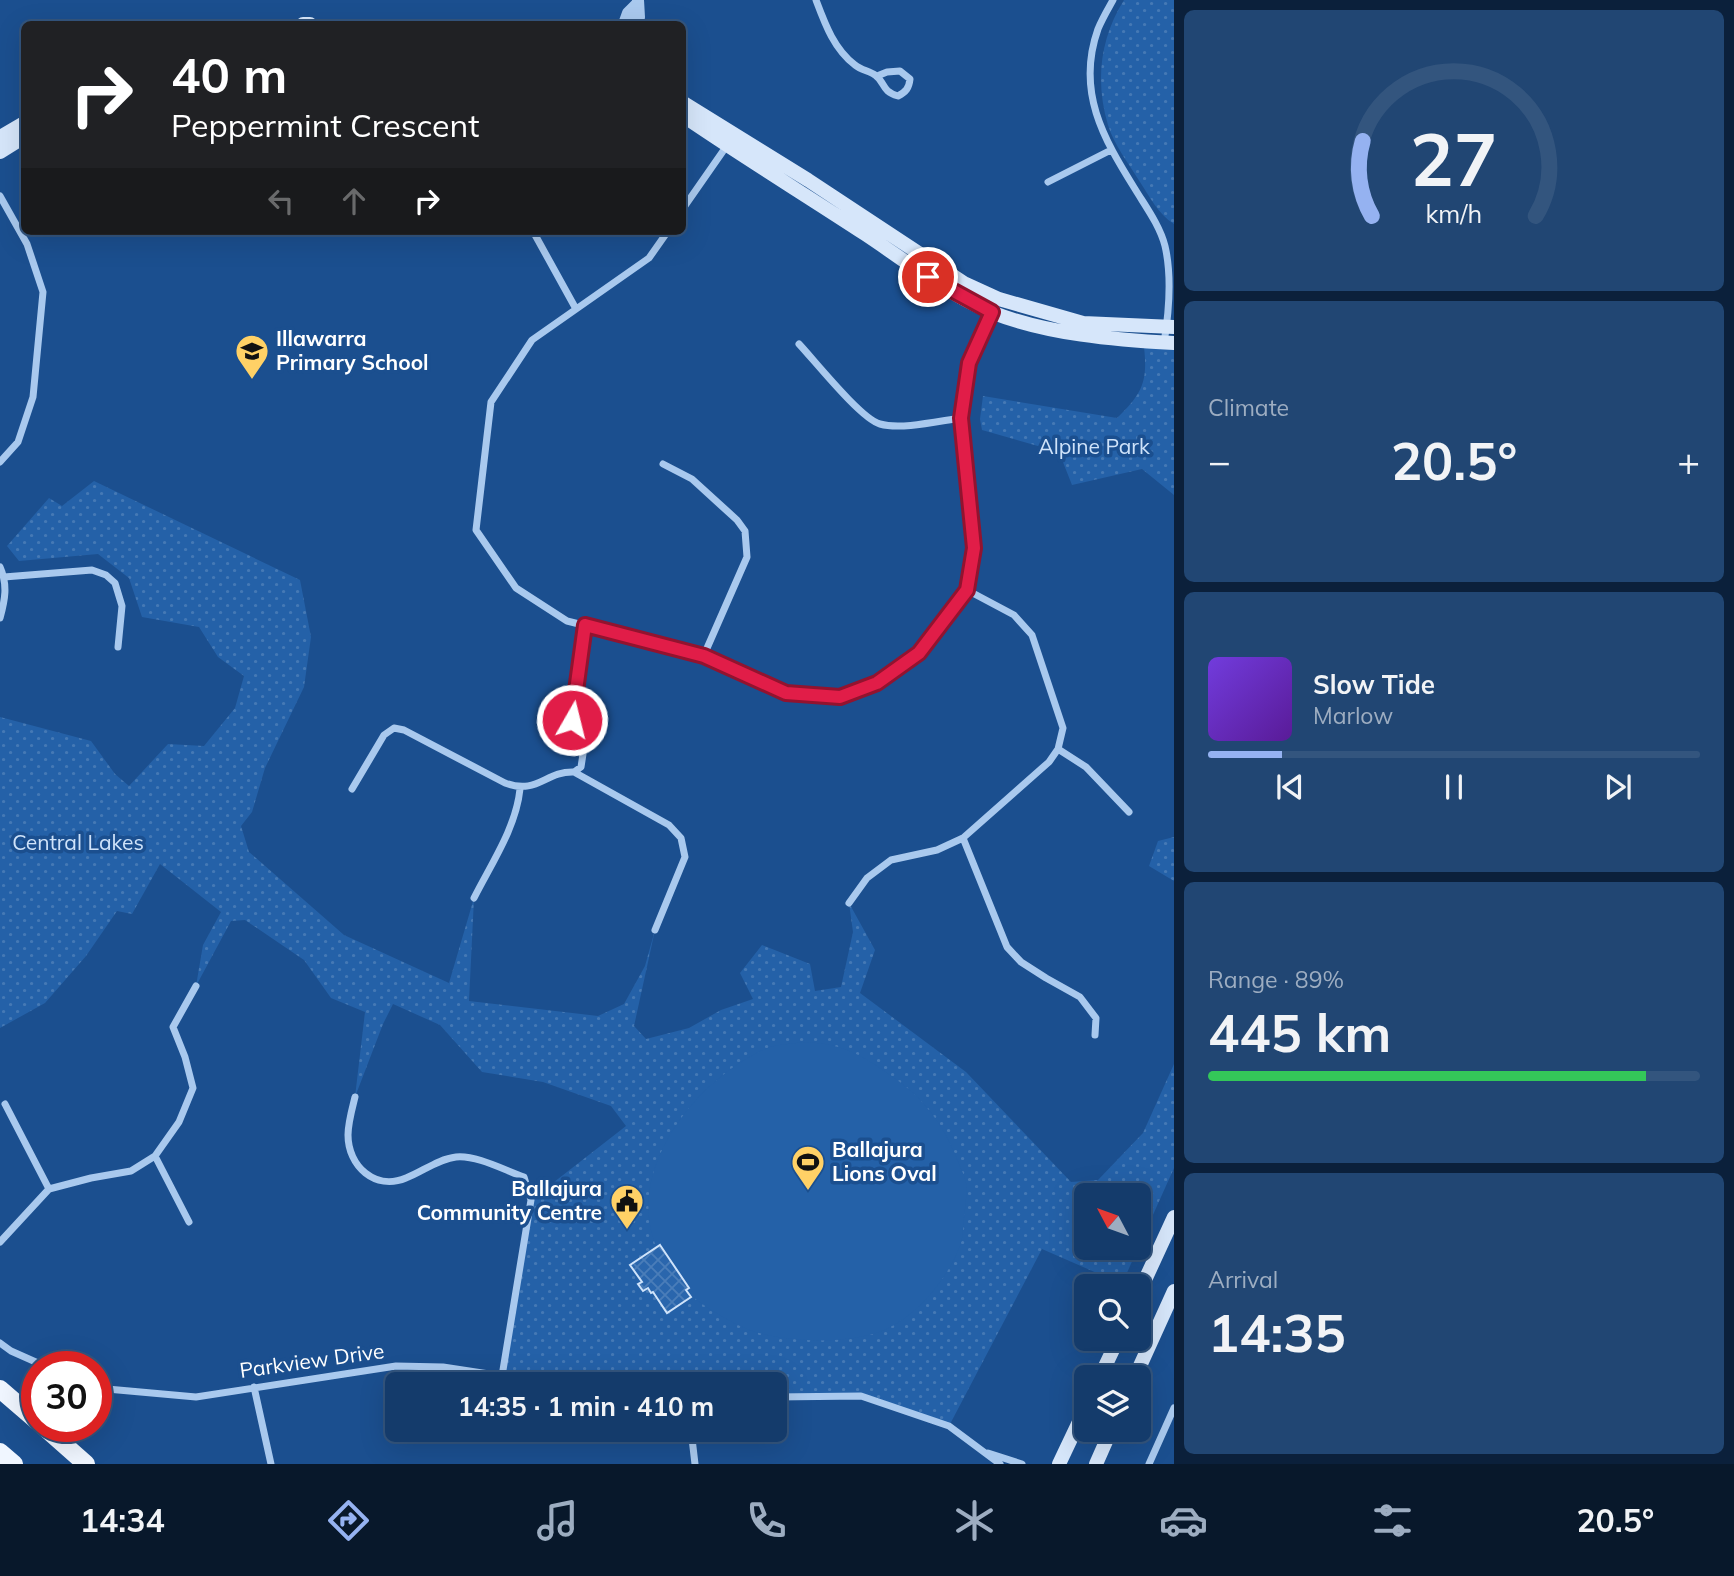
<!DOCTYPE html>
<html lang="en">
<head>
<meta charset="utf-8">
<style>
  :root { --surface:#143b6b; --page:#214673; --text:#f1f3f6; --muted:#9dadc1; --line:#33557e; --accent:#95b2f1 }
  body { margin:0; font-family:Mulish,sans-serif; background:var(--page); color:var(--text); height:100vh; display:flex; flex-direction:column; font-size:26px; white-space:nowrap }
  * { box-sizing:border-box; margin:0 }
  p { font-size:23px; color:var(--muted) }
  .icon { flex:none; width:38px; height:38px; fill:none; stroke:currentColor; stroke-width:2; stroke-linecap:round; stroke-linejoin:round }
  .map { position:relative; flex:1; overflow:hidden }
  .side { display:flex; flex-direction:column; gap:10px; padding:10px; background:#0b203b; width:560px }
  .side>* { flex:none }
  .top-card { position:absolute; left:21px; top:21px; width:665px; height:214px; border-radius:10px; box-shadow:0 7px 28px #0002,0 0 0 2px var(--line); background:#202124; color:#fff; overflow:hidden }
  .needle { width:46px; rotate:311deg }
  .controls { position:absolute; left:1074px; top:1183px; display:grid; gap:14px }
  .controls a { display:grid; place-items:center; width:77px; height:77px; border-radius:10px; background:var(--surface); box-shadow:0 7px 28px #0002,0 0 0 2px var(--line); font-size:35px }
  .speed { position:absolute; left:21px; top:1351px; display:flex; gap:14px; font-size:35px; font-weight:700; text-align:center }
  .speed>* { display:grid; place-content:center; width:91px; height:91px; border-radius:50%; background:var(--surface); box-shadow:0 7px 28px #0002,0 0 0 2px var(--line); line-height:1 }
  .speed .limit { border:10px solid #d22; background:#fff; color:#111 }
  .pin { position:absolute; display:grid; place-items:center; width:60px; height:60px; color:#fff; margin:-30px; border:4px solid #fff; border-radius:50%; box-shadow:0 2px 7px #0007 }
  .me { position:absolute; width:77px; margin:-38px; rotate:8deg; stroke-linejoin:round; filter:drop-shadow(0 0 5px #0008) }
  .turn { display:flex; align-items:center; gap:24px; height:147px; padding:0 35px; font-size:32px }
  .turn .icon { width:91px; height:91px; stroke-width:2.5 }
  .turn b { display:block; font-size:49px; line-height:60px }
  .lanes { display:flex; align-items:center; height:66px; padding:0 35px; background:#0003; justify-content:center; gap:35px; direction:ltr }
  .lanes .off { opacity:.35 }
  .big { font-size:52px; font-weight:700; line-height:1.1 }
  .side .widget { flex:1; display:flex; flex-direction:column; justify-content:center; gap:10px; min-width:0; padding:0 24px; border-radius:10px; background:var(--page) }
  .side .dial { align-items:center; gap:0 }
  .dial svg { height:182px; overflow:visible; fill:none; stroke:var(--line); stroke-width:7; stroke-linecap:round; text-anchor:middle }
  .dial text { fill:var(--text); stroke:none }
  .song { display:flex; align-items:center; gap:21px }
  .cover { width:84px; height:84px; border-radius:10px; background:linear-gradient(135deg,hsl(260 70% 55%),hsl(270 70% 35%)) }
  .played { height:7px; border-radius:4px; background:linear-gradient(90deg,var(--accent) 15%,var(--line) 15%) }
  .keys { display:flex; justify-content:space-around; direction:ltr }
  .heat { display:flex; justify-content:space-between; align-items:center; font-size:38px; direction:ltr }
  .charge { height:10px; border-radius:5px; background:linear-gradient(90deg,#34c759 89%,var(--line) 0) }
  .trip { position:absolute; left:385px; top:1372px; width:402px; height:70px; border-radius:10px; background:var(--surface); box-shadow:0 7px 28px #0002,0 0 0 2px var(--line); font-weight:700; line-height:70px; text-align:center }
  .tabs { display:flex; height:112px; justify-content:space-around; align-items:center; background:#08182b; color:var(--muted) }
  .tabs .icon { width:49px; height:49px }
  .tabs .active { color:var(--accent) }
  .tabs b { font-size:32px; color:var(--text) }
  main { display:flex; flex:1; min-height:0 }
  .map>svg:first-child { display:block }
  .park { fill:url(#park-dots) }
  .pitch { fill:#2461a8 }
  .building { fill:url(#building-cross-hatch); stroke:#cfe3fa; stroke-width:2 }
  .lines { fill:none; stroke-linecap:round; stroke-linejoin:round }
  .minor { stroke:#a9c9ee; stroke-width:7 }
  .tertiary { stroke:#a9c9ee; stroke-width:12 }
  .secondary { stroke:#d6e6fa; stroke-width:14 }
  .primary { stroke:#f0f6ff; stroke-width:18 }
  .route-casing { stroke:#92132f; stroke-width:18 }
  .route { stroke:#e11d48; stroke-width:12 }
  .labels { text-anchor:middle; stroke-width:7; stroke-linejoin:round; paint-order:stroke }
  .poi-label { font-size:21px; font-weight:bold; fill:#fff; stroke:#1b4f8f; text-anchor:start }
  .park-label { font-size:21px; fill:#cfe3fa; stroke:#1b4f8f }
  .street-label { font-size:21px; fill:#fff; stroke:#1b4f8f }
</style>
</head>
<body>
<main>
<div class="map">
<svg width="1174" height="1464" viewBox="0 0 1174 1464">
  <defs>
    <pattern id="park-dots" width="8" height="8" patternUnits="userSpaceOnUse" patternTransform="scale(1.75)"><rect width="8" height="8" fill="#2461a8"/><path d="M2 2h.1M6 6h.1" fill="none" stroke="#4579b5" stroke-width="1.8" stroke-linecap="round"/></pattern>
    <pattern id="building-cross-hatch" width="8" height="8" patternUnits="userSpaceOnUse" patternTransform="scale(1.75)"><rect width="8" height="8" fill="#2a66ad"/><path d="M0 0l8 8M0 8l8-8" fill="none" stroke="#4a7db9"/></pattern>
  </defs>
  <rect width="100%" height="100%" fill="#1b4f8f"/>
  <path class="park" d="M1124,0H1174V224C1158,214 1150,197 1140,182C1129,164 1114,145 1108,125C1095,82 1100,38 1124,0Z
    M1144,347L1174,349V495L1142,469L1072,485L1059,452L982,430L980,419L983,396L1117,418C1142,394 1148,382 1144,347Z
    M94,481L300,580L311,637L304,687L265,768L252,812L241,826L249,852L344,935L449,983L474,898L469,1001L598,1016L624,1004L645,966L655,930L634,1026L646,1039L689,1028L721,1010L753,999L740,973L762,945L810,964L815,991L841,987L853,932L849,903L875,950L860,993L966,1072L1071,1182L1098,1180L1143,1133L1174,1064V1168L1139,1246V1195H1087V1248H1138L1122,1284L1042,1249L949,1426L861,1396L775,1397V1384H532L502,1376L531,1200L626,1126L611,1106L543,1082L482,1072L440,1025L393,1004L383,1024L355,1097L365,1012L331,998L304,960L245,920L231,921L196,986L203,945L221,912L160,864L132,914L117,911L86,956L45,1003L0,1028V717L91,741L115,774L129,786L168,744L204,746L235,708L244,676L218,657L199,627L142,617L129,578L98,554L19,561L7,546L49,498L62,506Z
    M1174,837V881L1149,866L1158,841Z"/>
  <path class="pitch" d="M802,1042C844,1043 864,1056 897,1080C923,1098 943,1125 955,1154C958,1163 964,1173 966,1183C968,1191 965,1201 965,1209C963,1221 964,1235 960,1246C946,1282 912,1323 873,1334C840,1343 797,1342 763,1334C740,1329 717,1314 698,1301C688,1293 681,1284 673,1274C606,1193 689,1080 770,1047C780,1044 792,1044 802,1042Z"/>
  <path class="building" d="M660,1245L689,1288L686,1290L691,1297L667,1313L653,1292L651,1293L648,1288L643,1291L638,1284L642,1282L630,1265Z"/>
  <g class="lines">
    <path class="minor" d="M816,0C825,24 834,49 855,65C861,70 869,71 875,75C886,83 881,91 898,96C906,92 909,88 910,79L900,71L887,72L877,76
      M1113,0C1108,9 1102,19 1098,29C1076,91 1103,138 1135,189C1146,207 1160,226 1165,246C1172,276 1169,312 1164,343
      M1048,182L1111,150
      M0,196L27,244L43,292L33,397L18,442L0,462
      M682,210L728,144
      M668,231L649,258L532,340L491,402L476,530L516,588L567,621L704,655L786,693L840,697L877,683L919,653L967,590L974,548L961,418L969,363L980,334L999,299
      M534,233L576,309
      M799,344C815,361 861,419 880,424C901,430 939,421 961,418
      M663,464L692,479L737,520L745,531L747,557L704,655
      M0,567C8,585 5,600 0,618
      M4,577L92,570L106,575L115,583L122,606L118,647
      M585,626L572,720L580,739L583,754L581,767L574,772L669,825L681,838L685,857L655,930
      M1058,749L1086,767L1129,812
      M352,789L384,735L394,728L404,730L505,783C538,795 545,771 574,772
      M963,838L1007,947L1021,962L1046,978L1080,997L1096,1018L1095,1035
      M474,898C491,864 516,828 520,789
      M849,903L867,878L891,860L937,850L963,838L1049,762L1058,749L1063,728L1032,635L1014,615L967,590
      M355,1097C352,1109 348,1123 348,1135C348,1166 375,1191 406,1178C422,1172 438,1159 456,1157C477,1155 504,1170 524,1177L531,1200L502,1376
      M5,1104L49,1189
      M155,1156L189,1222
      M0,1242L49,1189L91,1178L131,1171L155,1156L179,1122L193,1088L185,1057L173,1027L196,986
      M0,1343L11,1351L47,1367
      M254,1387L271,1464
      M96,1388L196,1397L396,1366L443,1367L502,1376L532,1384
      M775,1397L861,1396L949,1426L1000,1464
      M691,1430L695,1464
      M988,1453L1022,1464
      M1149,1464L1174,1408"/>
    <path class="tertiary" d="M624,24L628,13L637,4
      M637,24L639,17L638,0"/>
    <path class="secondary" d="M303,24H310
      M682,102L808,180L964,283L999,299L1083,323L1174,327
      M682,115C742,156 804,194 865,234C906,261 945,293 991,312C1047,334 1114,340 1174,343
      M0,137L24,123
      M0,152L24,137
      M1139,1293L1174,1217
      M1100,1377L1118,1339
      M1135,1377L1174,1291
      M1059,1464L1087,1405
      M1096,1464L1111,1430"/>
    <path class="primary" d="M0,1389L37,1421
      M43,1426L86,1464
      M0,1452L14,1464"/>
  </g>
  <g class="lines">
    <defs>
      <path id="route" d="M572,720L585,625L704,656L786,693L840,697L877,683L919,653L967,590L974,548L961,418L969,363L992,312L928,277"/>
    </defs>
    <use href="#route" class="route-casing"/>
    <use href="#route" class="route"/>
  </g>
  <defs>
    <symbol id="school-pin" viewBox="-11 -11 22 30"><path d="M0 17L-7.5 6A9.5 9.5 0 1 1 7.5 6Z" fill="#ffd166" stroke="#1b4f8f"/><path d="M0-5L7-2L0 1L-7-2ZM-4 1L0 2.5L4 1V4Q0 6-4 4Z" fill="#111"/></symbol>
    <symbol id="stadium-pin" viewBox="-11 -11 22 30"><path d="M0 17L-7.5 6A9.5 9.5 0 1 1 7.5 6Z" fill="#ffd166" stroke="#1b4f8f"/><path d="M0-5a6.5 5 0 1 0 0 10a6.5 5 0 1 0 0-10ZM-3.5-1.8h7v3.6h-7Z" fill="#111"/></symbol>
    <symbol id="civic-pin" viewBox="-11 -11 22 30"><path d="M0 17L-7.5 6A9.5 9.5 0 1 1 7.5 6Z" fill="#ffd166" stroke="#1b4f8f"/><path d="M-.6-6.5H3V-4.5H.6V-3L4-1V1h2V6H-6V1h2V-1L-.6-3ZM-1.2 2.5V6h2.4V2.5Z" fill="#111"/></symbol>
  </defs>
  <g fill-rule="evenodd">
    <use href="#school-pin" x="233" y="332" width="38" height="52"/>
    <use href="#stadium-pin" x="789" y="1143" width="38" height="52"/>
    <use href="#civic-pin" x="608" y="1182" width="38" height="52"/>
  </g>
  <g class="labels">
    <g class="poi-label">
      <text x="276" y="346">Illawarra<tspan x="276" dy="24">Primary School</tspan></text>
      <text x="832" y="1157">Ballajura<tspan x="832" dy="24">Lions Oval</tspan></text>
      <text x="602" y="1196" text-anchor="end">Ballajura<tspan x="602" dy="24">Community Centre</tspan></text>
    </g>
    <g class="park-label">
      <text x="1094" y="454">Alpine Park</text>
      <text x="78" y="850">Central Lakes</text>
    </g>
    <g class="street-label">
      <text transform="translate(312 1361) rotate(-8)" y="7">Parkview Drive</text>
    </g>
  </g>
</svg>
<div class="controls">
<a><svg class="needle" viewBox="-14 -14 28 28"><path d="M0-13l5 13h-10z" fill="#e53935"/><path d="M0 13l5-13h-10z" fill="#9dadc1"/></svg></a>
<a><svg class="icon" aria-label="search" viewBox="0 0 24 24"><circle cx="10" cy="10" r="6"/><path d="M15 15l6 6"/></svg></a>
<a><svg class="icon" aria-label="layers" viewBox="0 0 24 24"><path d="M12 4l9 5-9 5-9-5zM3 14l9 5 9-5"/></svg></a>
</div>
<div class="speed"><div class="limit">30</div></div>
<div class="pin" style="left:928px;top:277px;background:#d93025"><svg class="icon" aria-label="arrive" viewBox="0 0 24 24"><path d="M6 21V4h12l-3 4 3 4H6"/></svg></div>
<svg class="me" style="left:572px;top:720px" viewBox="-20 -20 40 40"><circle r="17" fill="#e11d48" stroke="#fff" stroke-width="3"/><path d="M0-11L8 9 0 5-8 9z" fill="#fff"/></svg>
<div class="trip">14:35 · 1 min · 410 m</div>
<div class="top-card">
<div class="turn"><svg class="icon" aria-label="right" viewBox="0 0 24 24"><path d="M7 20v-9h11M14 6l5 5-5 5"/></svg><div><b>40 m</b>Peppermint Crescent</div></div>
<div class="lanes"><svg class="icon off" aria-label="left" viewBox="0 0 24 24"><path d="M17 20v-9H6M10 6l-5 5 5 5"/></svg><svg class="icon off" aria-label="ahead" viewBox="0 0 24 24"><path d="M12 20V5M6 11l6-6 6 6"/></svg><svg class="icon" aria-label="right" viewBox="0 0 24 24"><path d="M7 20v-9h11M14 6l5 5-5 5"/></svg></div>
</div>
</div>
<section class="side">
<div class="widget dial"><svg viewBox="0 0 100 80">
<path d="M14 69A42 42 0 1 1 86 69"/>
<path d="M14 69A42 42 0 0 1 10 36" stroke="#95b2f1"/>
<text x="50" y="56" font-size="32" font-weight="700">27</text>
<text x="50" y="72" font-size="11">km/h</text>
</svg></div>
<div class="widget"><p>Climate</p>
<div class="heat"><a>−</a><b class="big">20.5°</b><a>+</a></div>
</div>
<div class="widget">
<div class="song"><i class="cover"></i><div><b>Slow Tide</b><p>Marlow</p></div></div>
<div class="played"></div>
<div class="keys"><svg class="icon" aria-label="previous" viewBox="0 0 24 24"><path d="M18 5L8 12l10 7zM5 5v14"/></svg><svg class="icon" aria-label="pause" viewBox="0 0 24 24"><path d="M8 5v14M16 5v14"/></svg><svg class="icon" aria-label="next" viewBox="0 0 24 24"><path d="M6 5l10 7-10 7zM19 5v14"/></svg></div>
</div>
<div class="widget"><p>Range · 89%</p><b class="big">445 km</b><div class="charge"></div></div>
<div class="widget"><p>Arrival</p><b class="big">14:35</b></div>
</section>
</main>
<nav class="tabs">
<b>14:34</b>
<svg class="icon active" aria-label="directions" viewBox="0 0 24 24"><path d="M12 3l9 9-9 9-9-9zM9 14v-3h6M13 9l2 2-2 2"/></svg>
<svg class="icon" aria-label="music" viewBox="0 0 24 24"><path d="M9 18V5l10-2v13"/><circle cx="6" cy="18" r="3"/><circle cx="16" cy="16" r="3"/></svg>
<svg class="icon" aria-label="phone" viewBox="0 0 24 24"><path d="M5 4h4l2 5-3 2q2 4 5 5l2-3 5 2v4C11 20 4 13 5 4z"/></svg>
<svg class="icon" aria-label="climate" viewBox="0 0 24 24"><path d="M12 3v18M4 7l16 10M4 17L20 7"/></svg>
<svg class="icon" aria-label="car" viewBox="0 0 24 24"><path d="M5 17H2v-5l4-1 3-4h7l3 4 3 1v5h-3M9 17h6M6 11h13"/><circle cx="7" cy="17" r="2"/><circle cx="17" cy="17" r="2"/></svg>
<svg class="icon" aria-label="filters" viewBox="0 0 24 24"><path d="M4 7h16M4 17h16"/><circle cx="9" cy="7" r="2"/><circle cx="15" cy="17" r="2"/></svg>
<b>20.5°</b>
</nav>
</body>
</html>
